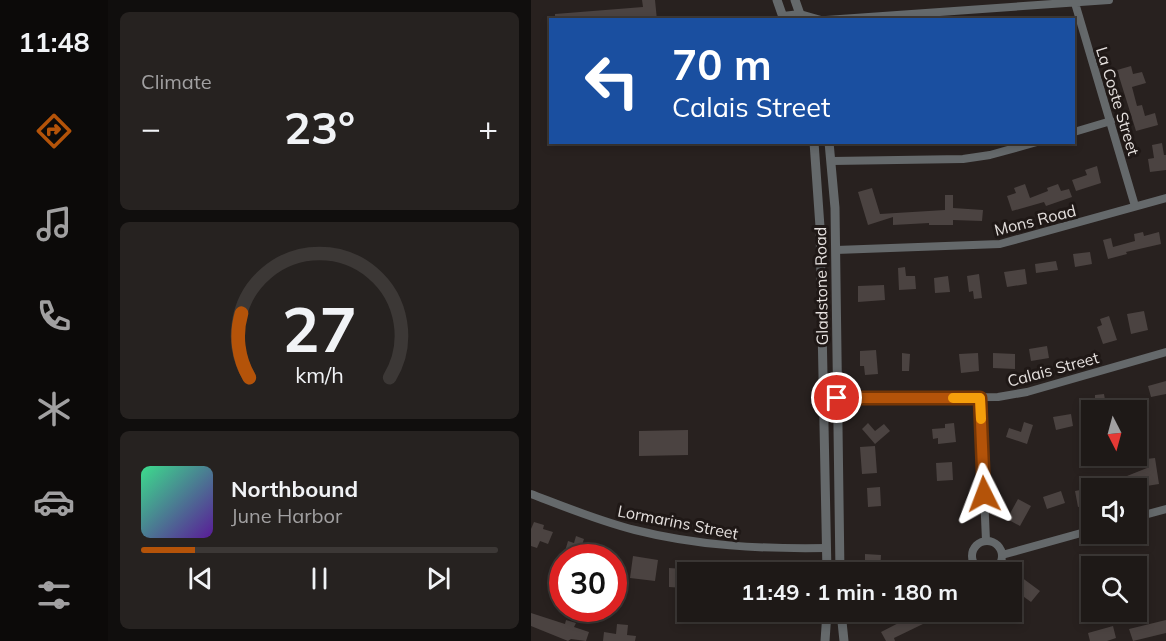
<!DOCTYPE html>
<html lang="en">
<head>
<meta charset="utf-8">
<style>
  :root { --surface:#1e1917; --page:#262220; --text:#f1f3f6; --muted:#a1a0a1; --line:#3c3836; --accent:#b45309 }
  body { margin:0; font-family:Mulish,sans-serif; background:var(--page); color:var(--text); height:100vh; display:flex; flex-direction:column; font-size:22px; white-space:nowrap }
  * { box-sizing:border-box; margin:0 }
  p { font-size:20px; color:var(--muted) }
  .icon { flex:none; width:33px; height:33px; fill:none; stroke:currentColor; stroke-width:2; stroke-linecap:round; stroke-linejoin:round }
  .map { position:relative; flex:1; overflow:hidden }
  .sheet { display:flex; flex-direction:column; gap:12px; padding:12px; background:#100e0d; width:423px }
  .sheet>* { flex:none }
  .hud { position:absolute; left:18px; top:18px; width:526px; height:126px; border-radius:0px; box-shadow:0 3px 9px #0003,0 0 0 2px var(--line); background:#1a4fa0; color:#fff; overflow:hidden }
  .needle { width:39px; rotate:174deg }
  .controls { position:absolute; left:550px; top:400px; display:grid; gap:12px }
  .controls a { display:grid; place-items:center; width:66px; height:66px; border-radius:0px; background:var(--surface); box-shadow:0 3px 9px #0003,0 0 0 2px var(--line); font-size:30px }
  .speed { position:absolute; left:18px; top:544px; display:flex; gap:12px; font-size:30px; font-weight:700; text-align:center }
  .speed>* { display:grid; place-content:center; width:78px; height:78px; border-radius:50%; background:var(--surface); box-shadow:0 3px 9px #0003,0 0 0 2px var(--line); line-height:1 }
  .speed .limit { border:9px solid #d22; background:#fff; color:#111 }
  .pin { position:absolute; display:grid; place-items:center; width:51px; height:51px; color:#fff; margin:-26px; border:3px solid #fff; border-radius:50%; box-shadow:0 2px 6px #0007 }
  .me { position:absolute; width:66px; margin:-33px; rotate:357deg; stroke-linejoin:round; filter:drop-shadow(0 0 4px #0008) }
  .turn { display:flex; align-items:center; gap:21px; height:126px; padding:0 24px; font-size:27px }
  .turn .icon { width:78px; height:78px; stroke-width:2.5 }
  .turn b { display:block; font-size:42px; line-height:51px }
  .big { font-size:45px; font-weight:700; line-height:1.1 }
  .sheet .card { flex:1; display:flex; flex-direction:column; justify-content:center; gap:9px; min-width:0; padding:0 21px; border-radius:9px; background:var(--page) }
  .sheet .dial { align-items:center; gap:0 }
  .dial svg { height:156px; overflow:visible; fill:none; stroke:var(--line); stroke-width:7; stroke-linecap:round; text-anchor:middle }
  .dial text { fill:var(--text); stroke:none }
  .song { display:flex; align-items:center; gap:18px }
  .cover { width:72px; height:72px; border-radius:9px; background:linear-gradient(135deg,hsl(150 70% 55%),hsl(270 70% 35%)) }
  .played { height:6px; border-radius:3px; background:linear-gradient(90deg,var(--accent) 15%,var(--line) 15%) }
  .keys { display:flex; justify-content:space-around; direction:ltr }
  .heat { display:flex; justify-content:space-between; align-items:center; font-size:33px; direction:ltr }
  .trip { position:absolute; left:146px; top:562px; width:345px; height:60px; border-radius:0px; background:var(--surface); box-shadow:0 3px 9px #0003,0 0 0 2px var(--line); font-weight:700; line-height:60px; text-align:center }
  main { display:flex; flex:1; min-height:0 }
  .menu { display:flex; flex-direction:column; width:108px; justify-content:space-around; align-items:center; background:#0c0a09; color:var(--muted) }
  .menu .icon { width:42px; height:42px }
  .menu .active { color:var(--accent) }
  .menu b { font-size:27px; color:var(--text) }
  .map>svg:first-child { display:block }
  .building { fill:#4b4341 }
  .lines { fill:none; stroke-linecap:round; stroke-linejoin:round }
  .minor { stroke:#65696b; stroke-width:8 }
  .tertiary { stroke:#65696b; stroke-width:9 }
  .route-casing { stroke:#753606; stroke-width:15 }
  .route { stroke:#b45309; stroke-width:10 }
  .slow { stroke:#f59e0b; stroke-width:10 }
  .labels { text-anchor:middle; stroke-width:6; stroke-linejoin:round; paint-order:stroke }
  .street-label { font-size:16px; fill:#e5e0de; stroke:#1f1816 }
</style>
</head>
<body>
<main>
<nav class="menu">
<b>11:48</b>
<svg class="icon active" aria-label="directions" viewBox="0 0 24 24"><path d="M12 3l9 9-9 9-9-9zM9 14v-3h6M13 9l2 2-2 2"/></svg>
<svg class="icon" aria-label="music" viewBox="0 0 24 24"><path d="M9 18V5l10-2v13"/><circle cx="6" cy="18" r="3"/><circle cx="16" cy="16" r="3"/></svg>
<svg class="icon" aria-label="phone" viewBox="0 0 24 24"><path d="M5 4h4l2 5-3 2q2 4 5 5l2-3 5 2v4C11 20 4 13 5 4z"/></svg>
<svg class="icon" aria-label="climate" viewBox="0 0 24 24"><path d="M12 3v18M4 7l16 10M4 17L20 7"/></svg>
<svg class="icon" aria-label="car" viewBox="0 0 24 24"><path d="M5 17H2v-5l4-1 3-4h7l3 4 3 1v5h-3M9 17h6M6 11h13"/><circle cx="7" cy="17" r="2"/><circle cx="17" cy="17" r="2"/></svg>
<svg class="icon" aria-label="filters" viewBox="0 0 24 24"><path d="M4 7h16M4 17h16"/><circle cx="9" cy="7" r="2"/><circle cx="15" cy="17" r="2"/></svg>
</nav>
<section class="sheet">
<div class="card"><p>Climate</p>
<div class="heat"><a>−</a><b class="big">23°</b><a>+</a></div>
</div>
<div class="card dial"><svg viewBox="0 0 100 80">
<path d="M14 69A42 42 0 1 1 86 69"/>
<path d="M14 69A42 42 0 0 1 10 36" stroke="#b45309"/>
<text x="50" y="56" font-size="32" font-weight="700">27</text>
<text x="50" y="72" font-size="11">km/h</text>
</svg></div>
<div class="card">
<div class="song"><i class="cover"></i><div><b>Northbound</b><p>June Harbor</p></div></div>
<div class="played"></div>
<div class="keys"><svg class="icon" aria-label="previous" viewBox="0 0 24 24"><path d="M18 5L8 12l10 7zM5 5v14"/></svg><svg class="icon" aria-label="pause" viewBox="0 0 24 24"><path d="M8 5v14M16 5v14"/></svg><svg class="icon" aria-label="next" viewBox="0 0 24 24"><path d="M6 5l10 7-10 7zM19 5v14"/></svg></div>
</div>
</section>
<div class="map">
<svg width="635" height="641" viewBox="0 0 635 641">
  <rect width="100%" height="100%" fill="#28211f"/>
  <path class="building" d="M111,0H124L126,20H24V14L112,7Z
    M600,66L602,74L611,72L615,83L601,87L606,106L611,105L614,116L624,113L627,125L605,131L586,70Z
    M631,143L633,155H635V170L619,172L617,159L623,158L621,145Z
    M566,166L570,183L545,191L541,180L556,175L554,170Z
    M494,184L499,198L517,191L516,188L527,184L530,191L538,189L541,197L515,206L513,202L481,211L476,196L485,193L483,188Z
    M341,188L349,214L414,210V195H422V208L452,210L451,221L422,220V225H398V223L362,225V217L337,225L327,192Z
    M612,232L613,236L628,232L630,244L595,252L596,254L577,259L572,240L580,238L582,247L604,241L603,234Z
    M559,252L561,264L544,267L542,254Z
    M525,261L527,270L505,273L504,264Z
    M374,267L375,276H384L385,289L368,290L367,268Z
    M494,269L496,284L476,287L473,272Z
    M448,274L451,298L443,299L442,291L438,292L436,276Z
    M417,276L419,292L404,293L403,278Z
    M353,285L354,300L327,302V286Z
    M613,311L617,330L600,334L596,314Z
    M578,316L586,340L572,344L566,327L571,325L569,319Z
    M516,346L518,358L500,361L498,349Z
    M345,350L347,374L334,375L333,366H329V351Z
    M371,353L379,354L378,371H371Z
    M447,353L448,371L430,373L428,354Z
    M462,353L484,354V369L462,368Z
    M635,381V394L620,397L617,386Z
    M573,394L576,411H558L556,400L564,399V395Z
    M540,414L542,426L525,430L522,417Z
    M493,422L502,425L496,444L475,437L478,428L490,432Z
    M337,423L344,431L353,424L359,431L344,444L331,429Z
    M423,423L425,442L407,444V438L402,439L401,429L414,428V424Z
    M157,430V455L108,456V431Z
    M344,446L346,473L331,474L329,447Z
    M624,458L628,484L597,489H584L581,482L616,468L615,459Z
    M421,462L422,480L406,481L405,463Z
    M349,487L350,506L337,507L336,488Z
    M554,489L557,505L547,507L544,491Z
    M530,491L534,503L516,509L512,497Z
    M487,499L500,506L489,526L476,519Z
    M3,522L13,525L12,529L22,532L17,544L9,541L6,548L0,546V529Z
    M45,536L53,539L51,545L84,558H32L37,541L43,543Z
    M334,554L350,555L349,573H334Z
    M102,556L127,560L124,581L99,578Z
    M138,568L153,569V588L138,587Z
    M490,577L509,591L500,602L489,594L486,599L480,594V590Z
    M0,613L34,624L35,620L45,623L43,627L58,632L55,641L40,639L37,641L0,626Z
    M387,613L392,624L363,638L364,641H355L350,632Z
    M635,620V633L602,641L598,629Z
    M86,624L97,625L96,635L105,636L104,641H72L73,632L85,634Z
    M582,626L585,638L576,641H559L557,633Z"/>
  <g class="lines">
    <path class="minor" d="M544,3L604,206
      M252,16L269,14L290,20
      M295,20L578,0
      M543,132L580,121
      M301,161L432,159L459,155L506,142
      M305,250L469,244L635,198
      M306,398L467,397L496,392L635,352
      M449,398L455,541
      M0,494C34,507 68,521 104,530C167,546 230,549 295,548
      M606,517L635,509
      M441 556a15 15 0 1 1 30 0a15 15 0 1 1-30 0Z
      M471,555L561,530"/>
    <path class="tertiary" d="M246,0L253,20
      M264,0L271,20
      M283,142L289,227L296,573
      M298,142L304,208L309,573
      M310,612L313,641
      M294,641L296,612"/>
  </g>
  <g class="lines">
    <defs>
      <path id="route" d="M306,398H449L453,494"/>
    </defs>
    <use href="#route" class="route-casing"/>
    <use href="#route" class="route"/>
    <path class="slow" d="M422,398H449L450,419"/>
  </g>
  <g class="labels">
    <g class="street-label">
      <text transform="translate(587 101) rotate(73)" y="6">La Coste Street</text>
      <text transform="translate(504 220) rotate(-14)" y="6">Mons Road</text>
      <text transform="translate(290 286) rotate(-91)" y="6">Gladstone Road</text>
      <text transform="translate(522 369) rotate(-15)" y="6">Calais Street</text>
      <text transform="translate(147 522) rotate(11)" y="6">Lormarins Street</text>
    </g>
  </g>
</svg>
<div class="controls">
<a><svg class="needle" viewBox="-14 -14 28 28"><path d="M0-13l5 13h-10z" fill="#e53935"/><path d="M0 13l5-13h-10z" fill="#a1a0a1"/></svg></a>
<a><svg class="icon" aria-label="sound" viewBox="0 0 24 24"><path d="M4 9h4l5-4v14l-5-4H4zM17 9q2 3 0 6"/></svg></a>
<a><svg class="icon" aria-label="search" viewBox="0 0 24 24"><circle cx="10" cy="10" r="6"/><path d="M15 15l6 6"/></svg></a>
</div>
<div class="speed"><div class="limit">30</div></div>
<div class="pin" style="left:306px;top:398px;background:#d93025"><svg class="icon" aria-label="arrive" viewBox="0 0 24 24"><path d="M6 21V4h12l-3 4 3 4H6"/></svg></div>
<svg class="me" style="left:453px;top:494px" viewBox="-20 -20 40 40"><path d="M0-17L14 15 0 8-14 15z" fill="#b45309" stroke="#fff" stroke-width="4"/></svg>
<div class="trip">11:49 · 1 min · 180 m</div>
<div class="hud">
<div class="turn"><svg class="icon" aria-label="left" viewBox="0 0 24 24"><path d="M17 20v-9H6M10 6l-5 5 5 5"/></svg><div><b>70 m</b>Calais Street</div></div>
</div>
</div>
</main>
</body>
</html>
